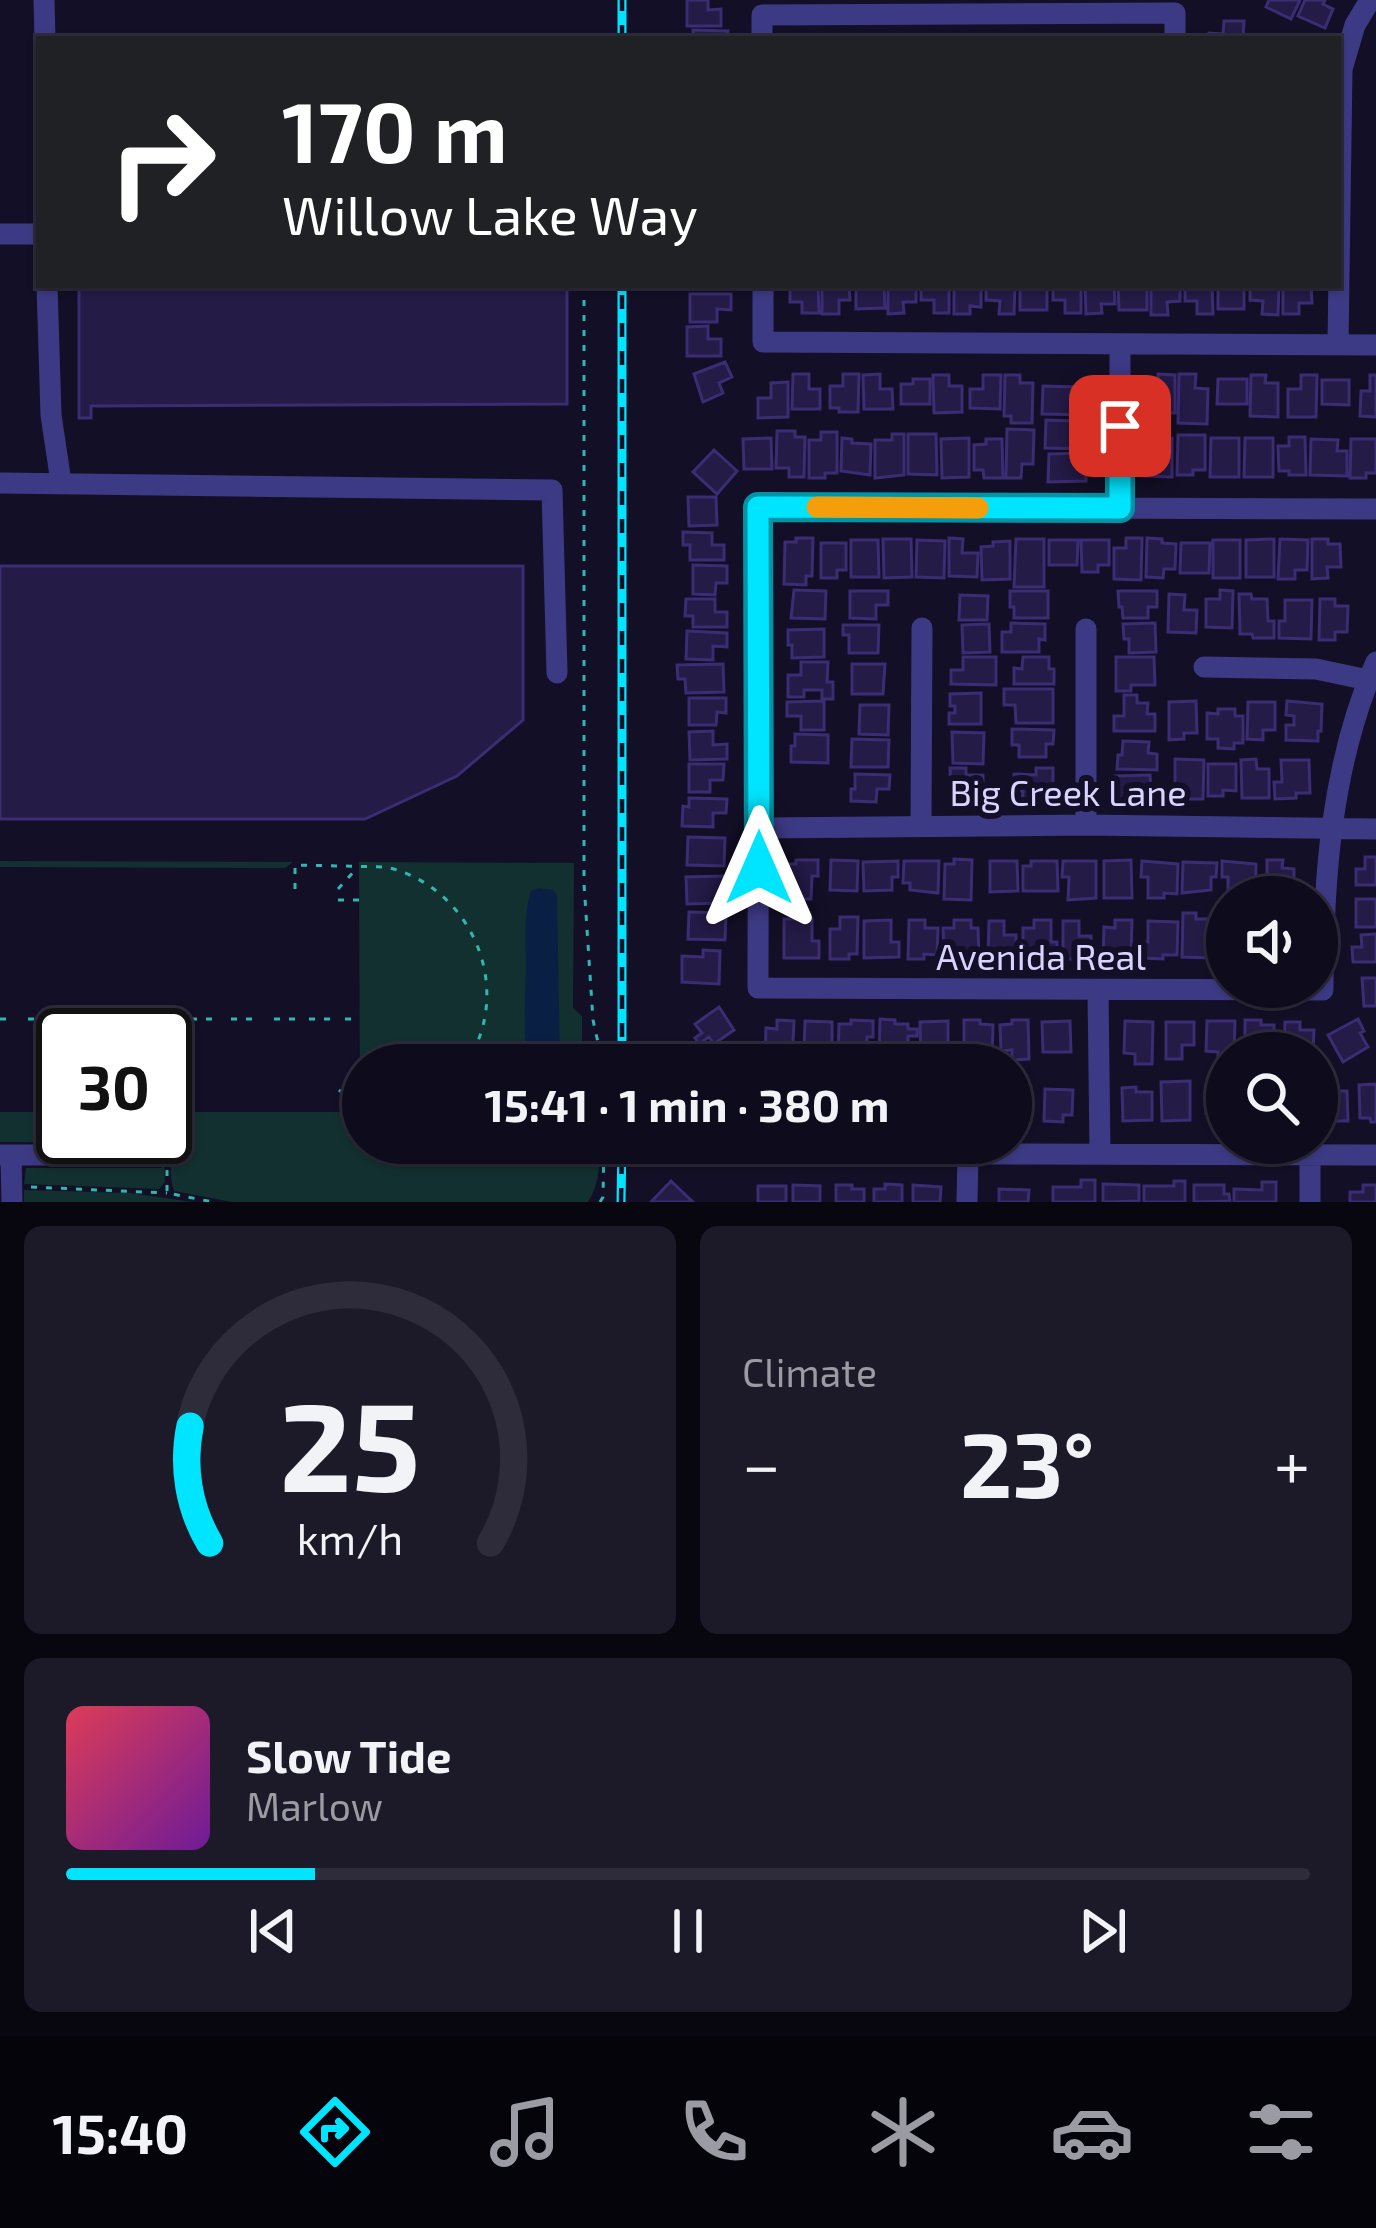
<!DOCTYPE html>
<html lang="en">
<head>
<meta charset="utf-8">
<style>
  :root { --surface:#0e0b1c; --page:#1c1929; --text:#f1f3f6; --muted:#9b9ba3; --line:#2e2b3b; --accent:#00e5ff }
  body { margin:0; font-family:"Exo 2",sans-serif; background:var(--page); color:var(--text); height:100vh; display:flex; flex-direction:column; font-size:45px; white-space:nowrap }
  * { box-sizing:border-box; margin:0 }
  p { font-size:39px; color:var(--muted) }
  .icon { flex:none; width:66px; height:66px; fill:none; stroke:currentColor; stroke-width:2; stroke-linecap:round; stroke-linejoin:round }
  .map { position:relative; height:1202px; overflow:hidden }
  .panel { display:flex; flex-direction:column; gap:24px; padding:24px; background:#08060f; flex:1 }
  .panel>* { flex:none }
  .guide { position:absolute; left:36px; top:36px; width:1305px; height:252px; border-radius:0px; box-shadow:0 3px 9px #0004,0 0 0 3px var(--line); background:#202124; color:#fff; overflow:hidden }
  .buttons { position:absolute; left:1206px; top:876px; display:grid; gap:24px }
  .buttons a { display:grid; place-items:center; width:132px; height:132px; border-radius:50%; background:var(--surface); box-shadow:0 3px 9px #0004,0 0 0 3px var(--line); font-size:60px }
  .speed { position:absolute; left:36px; top:1008px; display:flex; gap:24px; font-size:60px; font-weight:700; text-align:center }
  .speed>* { display:grid; place-content:center; width:156px; height:156px; border-radius:50%; background:var(--surface); box-shadow:0 3px 9px #0004,0 0 0 3px var(--line); line-height:1 }
  .speed .limit { border:6px solid #111; border-radius:18px; background:#fff; color:#111 }
  .pin { position:absolute; display:grid; place-items:center; width:102px; height:102px; color:#fff; margin:-51px; border-radius:24px; box-shadow:0 6px 18px #0006 }
  .me { position:absolute; width:132px; margin:-66px; rotate:0deg; stroke-linejoin:round; filter:drop-shadow(0 0 9px #0008) }
  .turn { display:flex; align-items:center; gap:42px; height:252px; padding:0 48px; font-size:54px }
  .turn .icon { width:156px; height:156px; stroke-width:2.5 }
  .turn b { display:block; font-size:84px; line-height:102px }
  .big { font-size:90px; font-weight:700; line-height:1.1 }
  .panel .widget { flex:1; display:flex; flex-direction:column; justify-content:center; gap:18px; min-width:0; padding:0 42px; border-radius:18px; background:var(--page) }
  .panel .dial { align-items:center; gap:0 }
  .dial svg { height:312px; overflow:visible; fill:none; stroke:var(--line); stroke-width:7; stroke-linecap:round; text-anchor:middle }
  .dial text { fill:var(--text); stroke:none }
  .song { display:flex; align-items:center; gap:36px }
  .cover { width:144px; height:144px; border-radius:18px; background:linear-gradient(135deg,hsl(350 70% 55%),hsl(280 70% 35%)) }
  .played { height:12px; border-radius:6px; background:linear-gradient(90deg,var(--accent) 20%,var(--line) 20%) }
  .keys { display:flex; justify-content:space-around; direction:ltr }
  .heat { display:flex; justify-content:space-between; align-items:center; font-size:66px; direction:ltr }
  .panel .tiles { flex:1; display:grid; gap:24px; grid-template-columns:1fr 1fr }
  .widget:last-child { grid-column:span 2 }
  .trip { position:absolute; left:342px; top:1044px; width:690px; height:120px; border-radius:60px; background:var(--surface); box-shadow:0 3px 9px #0004,0 0 0 3px var(--line); font-weight:700; line-height:120px; text-align:center }
  .dock { display:flex; height:192px; justify-content:space-around; align-items:center; background:#06040b; color:var(--muted) }
  .dock .icon { width:84px; height:84px }
  .dock .on { color:var(--accent) }
  .dock b { font-size:54px; color:var(--text) }
  .map>svg:first-child { display:block }
  .green { fill:#12302f }
  .water { fill:#0a1f44 }
  .building { fill:#241b47; stroke:#3b2d73; stroke-width:3 }
  .lines { fill:none; stroke-linecap:round; stroke-linejoin:round }
  .path { stroke:#2fb8b0; stroke-width:3; stroke-dasharray:6 9; stroke-linecap:butt }
  .minor { stroke:#3d3a85; stroke-width:21 }
  .rail-casing { stroke:#00e5ff; stroke-width:9 }
  .rail { stroke:#130f26; stroke-width:4.5; stroke-dasharray:14; stroke-linecap:butt }
  .route-casing { stroke:#0095a6; stroke-width:30 }
  .route { stroke:#00e5ff; stroke-width:21 }
  .slow { stroke:#f59e0b; stroke-width:21 }
  .labels { text-anchor:middle; stroke-width:12; stroke-linejoin:round; paint-order:stroke }
  .street-label { font-size:36px; fill:#d9d4ff; stroke:#130f26 }
</style>
</head>
<body>
<div class="map">
<svg width="1376" height="1202" viewBox="0 0 1376 1202">
  <rect width="100%" height="100%" fill="#130f26"/>
  <path class="green" d="M0,861L293,862L285,868L0,867Z
    M359,862L574,863L573,1008L582,1016V1048L593,1065H363V1143H600C599,1164 600,1184 588,1202H232L174,1191C168,1175 173,1159 169,1141C167,1131 165,1123 165,1112H360Z
    M0,1112H63V1137H130L121,1143L0,1142Z
    M151,1137H163L165,1182L159,1189L24,1184L26,1168H162V1143Z
    M24,1190L130,1193L193,1202H24Z"/>
  <path class="water" d="M538,888L553,890L557,896L560,1065H527C523,1033 525,1001 526,968C526,943 523,916 531,891Z"/>
  <path class="building" d="M687,0H708V10L721,9V26H687Z
    M1269,0H1300L1291,19L1266,7Z
    M1305,0H1325L1323,4L1333,9L1325,28L1298,16Z
    M1224,21H1244L1243,39H1208L1209,33L1223,34Z
    M693,30L728,31V39H693Z
    M79,285H567V404L91,406V418H79Z
    M790,285H818L819,313H802V302H790Z
    M822,285H849L850,300H839V314H822Z
    M856,285H884L885,308L856,309Z
    M888,285H916V302H903L904,313L888,314Z
    M921,285H949V313H934V300H921Z
    M954,285H981V307L970,306V314H954Z
    M986,285H1015L1014,314H999L1000,301L986,300Z
    M1020,285H1047V310H1020Z
    M1053,285H1081V313H1065V300H1053Z
    M1085,285H1114L1115,304H1101L1102,313L1086,314Z
    M1118,285H1147V310H1119Z
    M1151,285H1180V301L1167,302L1168,315H1151Z
    M1185,285H1212L1213,314H1197V301H1185Z
    M1218,285H1244V309H1218Z
    M1250,285H1279L1278,315L1262,314L1263,301L1250,300Z
    M1283,285H1311L1312,303H1299V314H1283Z
    M690,294H731V310L717,309V322H690Z
    M708,326V339H721V356H687V327Z
    M725,362L732,377L719,383L723,393L703,402L694,374Z
    M793,374H809V389H820V409H792Z
    M843,374H859L858,412H839V408H830V386H843Z
    M880,374V389H892L893,409H864L863,375Z
    M1158,374L1175,375V413L1146,412L1147,388H1158Z
    M1179,374H1196L1195,388L1208,389L1207,424L1178,423Z
    M933,375H949V386H962V412L934,413Z
    M983,375H1001L1000,409L970,408V389H983Z
    M1005,375H1020V383H1033L1032,423H1011V416H1004Z
    M1251,375H1266L1265,383H1278V417L1250,416Z
    M1301,375H1317L1316,417H1288V389H1301Z
    M1370,375H1376V417L1360,416L1361,391H1370Z
    M913,379H930V404H901V384H913Z
    M1218,379H1247V404H1217Z
    M1322,380H1349V405L1322,404Z
    M788,382V417L758,418V398H771V383Z
    M1043,386L1076,387V399L1088,400L1087,415L1042,414Z
    M1046,420L1073,421V433L1088,434L1087,449L1045,448Z
    M1007,429L1034,430L1033,464H1022L1021,478H1006Z
    M777,431H795V437H805L804,477H789V468H776Z
    M821,432H837V473H825V478H809V440H821Z
    M892,434H904V475L875,478V440H892Z
    M908,434H936L937,475L908,474Z
    M1178,435H1205V470H1193V475H1177Z
    M1289,437H1305L1306,475H1289V471H1279L1278,446H1289Z
    M771,438L772,469H744L743,439Z
    M842,438L852,439V443L871,444L870,475L841,471Z
    M969,438V477L942,478L941,439Z
    M1144,438H1172V477L1145,476Z
    M1211,438H1239V477H1210Z
    M1245,438H1273V477H1244Z
    M986,439H1002L1003,478H984L983,470H974V445L986,444Z
    M1311,439L1338,440L1337,451H1347V476L1310,475Z
    M1351,439H1376V473H1366V478H1350Z
    M714,450L737,471L717,494L693,472Z
    M1086,453V481L1048,482L1049,454Z
    M688,497H716L717,525L689,526Z
    M683,532L712,533V545H724V560H690V545H683Z
    M796,538H813L812,576H806V585L784,584L785,542H796Z
    M949,538L963,539L962,553H978L977,577L949,576Z
    M1126,538H1142L1141,580L1114,579V548H1126Z
    M1147,538L1162,539V543L1176,544L1175,569H1164L1163,578L1146,577Z
    M883,539H911L912,577L884,578Z
    M1016,539H1044V587H1014Z
    M1274,539V577H1246V540Z
    M1280,539L1308,540L1307,570H1295V579H1278Z
    M1312,539H1328V544H1340L1341,567H1327L1328,578L1312,579Z
    M851,540H878L879,577H851Z
    M917,540L945,541L944,578L916,577Z
    M1049,540H1078L1077,565H1049Z
    M1081,540H1109V565H1098V572H1082Z
    M1213,540H1240V578H1213Z
    M1010,541V579L982,580L981,547L993,546V542Z
    M821,543H846V570H837V578H821Z
    M1181,543H1210L1209,573H1180Z
    M693,565L727,566V583H716L715,595L693,594Z
    M0,566H523V720L457,776L365,819H0Z
    M794,590L826,591L825,619L791,618Z
    M1220,590L1233,591L1232,628L1206,627V599H1220Z
    M850,591H888V605H876V619L850,618Z
    M1010,591H1048V618H1014V607H1010Z
    M1118,591H1157V607H1148V618H1123L1122,607H1119Z
    M1169,594L1185,595L1184,610H1197L1196,633L1168,632Z
    M1239,594H1251L1252,599H1267L1268,621H1274V638H1253L1252,634H1240Z
    M960,595L988,596L987,620H959Z
    M686,599H715V612H727V627H693V616H685Z
    M1320,599H1335V606H1348L1347,632H1335V640H1319Z
    M1285,600H1312L1311,639L1279,638V621H1285Z
    M1011,623L1045,624V640L1039,639V652H1002V632H1011Z
    M1155,623L1156,652L1129,653V639H1124L1123,624Z
    M989,624L990,652L963,653L962,625Z
    M843,625H879L878,653H849V635H843Z
    M824,629V657L792,658V645H788V630Z
    M687,631L727,633V647L713,646V660L686,659Z
    M963,657H996V685L951,684V670H963Z
    M1023,657H1049V669H1054V684H1014V668L1022,669Z
    M1116,657H1154L1155,685H1131V691H1116Z
    M801,662H828L827,682H833V699H822V690H804V697H788V675H801Z
    M723,664L724,692L686,693L685,679H678L677,665Z
    M852,664H885L883,694H852Z
    M1004,689H1053V723H1016L1015,705H1004Z
    M981,693V724H949V713H955V706H950V694Z
    M1124,695H1137V703H1148L1147,714H1155V731H1114V716H1124Z
    M689,698H726V713L717,712L716,725H689Z
    M824,701V730H801V716H787V702Z
    M1196,701L1197,733H1184V739L1169,740V702Z
    M1287,701L1322,704L1321,731H1318V741L1286,740V725H1294V716L1286,715Z
    M1248,702H1275V730H1263V740L1247,739Z
    M860,705H889L888,735L859,734Z
    M1218,709H1235V716H1243V743H1234V749L1218,748V739H1207V713L1218,714Z
    M1012,729L1054,730L1053,744H1046V757H1019V745H1012Z
    M713,731V745L727,744V759L690,760L689,732Z
    M952,732L984,733L983,764L953,763Z
    M795,734L828,735V763L791,762V746H795Z
    M852,739L889,740L888,767H851Z
    M1123,741L1149,742L1148,753L1157,754V770L1117,769L1118,755H1122Z
    M1175,759L1204,760L1203,799H1187V794H1175Z
    M1256,759L1257,769H1269V798H1242L1241,760Z
    M1281,760H1309L1310,793H1296V798L1275,799L1274,782H1282Z
    M689,764H724L723,780H710V792H689Z
    M1208,764H1236V791L1223,790V796H1208Z
    M950,768H966V775H983V792H988V802L951,803Z
    M1036,768H1053V790H1049V803L1022,802L1023,791H1014V774L1036,775Z
    M855,774L890,775L889,789H877L876,802L851,801V789H855Z
    M1150,775L1151,790H1140V802L1117,803L1115,776Z
    M689,798L727,799L726,813H713V827L682,826L683,806L689,807Z
    M688,837L725,838L724,866L687,865Z
    M1365,857H1376V885H1356V869H1365Z
    M954,859L972,860L971,900L944,899L945,864H954Z
    M796,860H818V876H812L811,899H795V890H784V864H796Z
    M831,860L858,861L857,891L830,890Z
    M1131,860L1132,898H1104V861Z
    M1267,860H1283L1282,868L1294,869V897H1267Z
    M898,861V877H892V890L864,891L863,862Z
    M904,861H939L938,893L910,890V883H903Z
    M990,861H1017L1018,891L990,892Z
    M1031,861H1057L1058,891H1023V866H1031Z
    M1063,861H1096V898L1068,900L1069,877H1062Z
    M1142,861L1178,864L1177,894L1164,893V898H1148V877H1141Z
    M1222,861L1256,864L1255,897H1228V877H1222Z
    M1183,862L1217,863L1216,877H1211V890L1182,893Z
    M724,876L725,903L687,904L686,877Z
    M1356,899H1376V927H1356Z
    M689,912L726,913L725,940L688,939Z
    M1183,913H1196V919H1211L1210,958L1182,957Z
    M840,917H858L857,954H849V959H830V929H840Z
    M784,919H812V941H819V958H784Z
    M891,920V942H899V957L864,958V921Z
    M909,920H925V928H938L937,955L924,954V959H908Z
    M954,920H971V928H978L979,958L955,959V954H944L943,928H954Z
    M1034,920H1051V942H1057V958H1023V928H1034Z
    M1115,920H1132L1131,959L1103,958L1104,927L1115,928Z
    M989,921H1004V935H1016V958L988,957Z
    M1063,921H1079V936H1091V959H1063Z
    M1148,921L1178,922L1177,955H1163V959L1142,958V942H1148Z
    M1376,934V962H1353L1352,947H1362L1361,935Z
    M703,950L720,951L719,984L682,982V956L703,957Z
    M1362,978H1376V1006H1364Z
    M719,1007L734,1030L714,1044L709,1037L699,1044L695,1038L702,1033L695,1024Z
    M880,1019L895,1020V1024H908V1029H917V1036H908V1051H895V1059H879Z
    M1358,1019L1364,1031L1360,1033L1368,1047L1343,1062L1328,1035Z
    M777,1020L794,1021L792,1063H765L766,1028L777,1029Z
    M851,1020L873,1021V1037H867L866,1059H838L839,1024H851Z
    M964,1020H980V1024L993,1025L992,1059H964Z
    M1012,1020H1028L1029,1059L1012,1060V1050L1001,1051L1000,1025L1012,1024Z
    M1245,1020H1261V1025H1274V1051L1245,1053Z
    M805,1021L832,1022V1060L812,1059V1051H804Z
    M948,1021V1059L921,1060L920,1022Z
    M1070,1021L1071,1052H1043L1042,1022Z
    M1125,1021L1153,1022L1152,1064H1135V1054L1124,1053Z
    M1207,1021H1235L1234,1053H1227V1060H1218V1052L1206,1051Z
    M1166,1022H1194V1045H1182V1059H1166Z
    M1285,1022H1300V1030H1314L1313,1053H1284Z
    M1217,1080L1227,1081V1121H1218V1113H1206V1086H1217Z
    M1011,1081L1028,1082L1027,1121H1012Z
    M1190,1081V1120L1162,1121L1161,1082Z
    M1319,1082H1335V1091H1347L1348,1121H1319Z
    M1376,1084V1122H1371L1370,1118H1360L1359,1085Z
    M1136,1087V1092H1152V1120L1123,1121L1122,1088Z
    M1045,1089L1073,1090L1072,1115H1063V1122L1044,1121Z
    M1081,1180H1095V1202H1053V1187H1081Z
    M671,1181L693,1202H651Z
    M1174,1181H1185V1202H1144V1186H1174Z
    M1262,1182H1276V1202H1234V1189L1262,1190Z
    M885,1184L902,1185V1202H874V1189H885Z
    M1103,1184L1139,1185V1201L1103,1202Z
    M793,1185L820,1186V1202H793Z
    M836,1185H852V1189H864V1202H836Z
    M913,1185L941,1187L940,1202H913Z
    M1194,1185H1224V1194H1229L1230,1201L1194,1202Z
    M1363,1185H1376V1202H1350V1192H1363Z
    M758,1186H786V1202H758Z
    M999,1189L1029,1190L1028,1202H999Z"/>
  <g class="lines">
    <path class="path" d="M584,285V884L593,1020L603,1065
      M295,889V865L386,867C473,887 516,991 465,1065
      M338,889L357,868
      M338,900H359
      M0,1019H10
      M28,1019H51
      M70,1019H92
      M110,1019H133
      M150,1019H173
      M191,1019H214
      M231,1019H255
      M274,1019H296
      M309,1019H332
      M345,1019H359
      M339,1090L363,1109
      M167,1170V1193L213,1202
      M31,1187L167,1193
      M600,1202L603,1197L604,1143"/>
    <path class="minor" d="M44,0L45,39
      M762,39V15L1175,13V39
      M0,234H39
      M47,285L51,415L61,482
      M763,285V342L1376,345
      M1338,344L1342,69L1355,25L1370,0
      M0,483L552,490L557,673
      M1120,508V345
      M1376,509L759,507L758,988L1323,990C1323,880 1331,765 1376,662
      M1204,667L1316,669L1368,680
      M1086,825V629
      M921,826L922,628
      M760,828L1086,825L1376,829
      M1098,990L1100,1153
      M712,1153L1376,1155
      M0,1155H162
      M11,1155L12,1202
      M967,1202L968,1154
      M1310,1202V1155"/>
    <defs>
      <path id="rail" d="M622,39V0
        M622,1065V285
        M621,1202L622,1143"/>
    </defs>
    <use href="#rail" class="rail-casing"/>
    <use href="#rail" class="rail"/>
  </g>
  <g class="lines">
    <defs>
      <path id="route" d="M759,868L758,507L1120,508V426"/>
    </defs>
    <use href="#route" class="route-casing"/>
    <use href="#route" class="route"/>
    <path class="slow" d="M817,507L978,508"/>
  </g>
  <g class="labels">
    <g class="street-label">
      <text x="1068" y="806">Big Creek Lane</text>
      <text x="1041" y="970">Avenida Real</text>
    </g>
  </g>
</svg>
<div class="buttons">
<a><svg class="icon" aria-label="sound" viewBox="0 0 24 24"><path d="M4 9h4l5-4v14l-5-4H4zM17 9q2 3 0 6"/></svg></a>
<a><svg class="icon" aria-label="search" viewBox="0 0 24 24"><circle cx="10" cy="10" r="6"/><path d="M15 15l6 6"/></svg></a>
</div>
<div class="speed"><div class="limit">30</div></div>
<div class="pin" style="left:1120px;top:426px;background:#d93025"><svg class="icon" aria-label="arrive" viewBox="0 0 24 24"><path d="M6 21V4h12l-3 4 3 4H6"/></svg></div>
<svg class="me" style="left:759px;top:868px" viewBox="-20 -20 40 40"><path d="M0-17L14 15 0 8-14 15z" fill="#00e5ff" stroke="#fff" stroke-width="4"/></svg>
<div class="trip">15:41 · 1 min · 380 m</div>
<div class="guide">
<div class="turn"><svg class="icon" aria-label="right" viewBox="0 0 24 24"><path d="M7 20v-9h11M14 6l5 5-5 5"/></svg><div><b>170 m</b>Willow Lake Way</div></div>
</div>
</div>
<section class="panel">
<div class="tiles">
<div class="widget dial"><svg viewBox="0 0 100 80">
<path d="M14 69A42 42 0 1 1 86 69"/>
<path d="M14 69A42 42 0 0 1 9 39" stroke="#00e5ff"/>
<text x="50" y="56" font-size="32" font-weight="700">25</text>
<text x="50" y="72" font-size="11">km/h</text>
</svg></div>
<div class="widget"><p>Climate</p>
<div class="heat"><a>−</a><b class="big">23°</b><a>+</a></div>
</div>
<div class="widget">
<div class="song"><i class="cover"></i><div><b>Slow Tide</b><p>Marlow</p></div></div>
<div class="played"></div>
<div class="keys"><svg class="icon" aria-label="previous" viewBox="0 0 24 24"><path d="M18 5L8 12l10 7zM5 5v14"/></svg><svg class="icon" aria-label="pause" viewBox="0 0 24 24"><path d="M8 5v14M16 5v14"/></svg><svg class="icon" aria-label="next" viewBox="0 0 24 24"><path d="M6 5l10 7-10 7zM19 5v14"/></svg></div>
</div>
</div>
</section>
<nav class="dock">
<b>15:40</b>
<svg class="icon on" aria-label="directions" viewBox="0 0 24 24"><path d="M12 3l9 9-9 9-9-9zM9 14v-3h6M13 9l2 2-2 2"/></svg>
<svg class="icon" aria-label="music" viewBox="0 0 24 24"><path d="M9 18V5l10-2v13"/><circle cx="6" cy="18" r="3"/><circle cx="16" cy="16" r="3"/></svg>
<svg class="icon" aria-label="phone" viewBox="0 0 24 24"><path d="M5 4h4l2 5-3 2q2 4 5 5l2-3 5 2v4C11 20 4 13 5 4z"/></svg>
<svg class="icon" aria-label="climate" viewBox="0 0 24 24"><path d="M12 3v18M4 7l16 10M4 17L20 7"/></svg>
<svg class="icon" aria-label="car" viewBox="0 0 24 24"><path d="M5 17H2v-5l4-1 3-4h7l3 4 3 1v5h-3M9 17h6M6 11h13"/><circle cx="7" cy="17" r="2"/><circle cx="17" cy="17" r="2"/></svg>
<svg class="icon" aria-label="filters" viewBox="0 0 24 24"><path d="M4 7h16M4 17h16"/><circle cx="9" cy="7" r="2"/><circle cx="15" cy="17" r="2"/></svg>
</nav>
</body>
</html>
